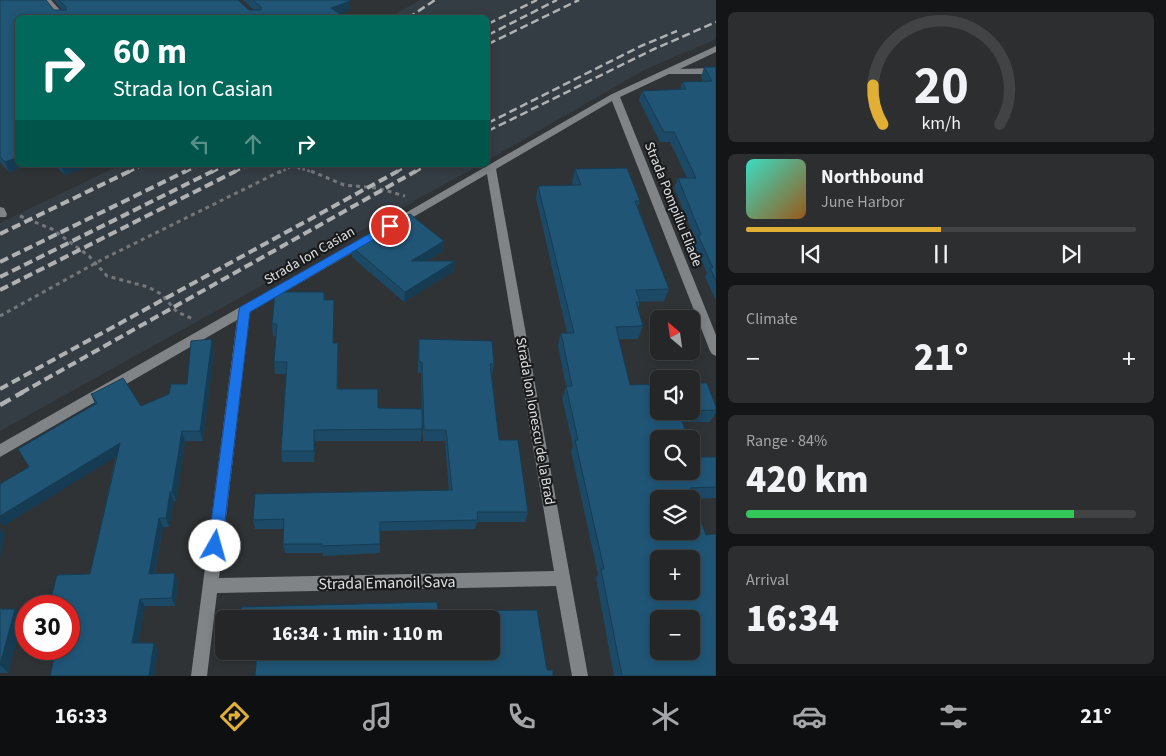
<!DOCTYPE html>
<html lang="en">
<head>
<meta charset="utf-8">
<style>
  :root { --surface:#242628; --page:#2c2e30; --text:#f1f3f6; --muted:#a3a5a8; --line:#414345; --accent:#e1af34 }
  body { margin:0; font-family:"Source Sans 3",sans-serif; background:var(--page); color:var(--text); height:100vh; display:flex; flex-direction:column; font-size:19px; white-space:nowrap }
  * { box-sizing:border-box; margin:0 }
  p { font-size:16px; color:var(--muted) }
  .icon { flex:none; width:28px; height:28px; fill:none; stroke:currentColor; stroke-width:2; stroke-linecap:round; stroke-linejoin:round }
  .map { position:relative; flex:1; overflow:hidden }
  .details { display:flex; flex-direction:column; gap:12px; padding:12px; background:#141516; width:450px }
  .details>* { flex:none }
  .hud { position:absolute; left:15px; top:15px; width:475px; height:152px; border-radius:8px; box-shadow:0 2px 8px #0003,0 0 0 1px var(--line); background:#00695c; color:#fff; overflow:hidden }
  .needle { width:32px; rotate:331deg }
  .fabs { position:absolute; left:650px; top:310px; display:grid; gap:10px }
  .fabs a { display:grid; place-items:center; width:50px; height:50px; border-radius:8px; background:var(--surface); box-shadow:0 2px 8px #0003,0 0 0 1px var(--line); font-size:25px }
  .speed { position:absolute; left:15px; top:595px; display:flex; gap:10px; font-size:25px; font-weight:700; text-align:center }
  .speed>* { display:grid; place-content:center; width:65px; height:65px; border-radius:50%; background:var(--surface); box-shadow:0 2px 8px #0003,0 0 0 1px var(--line); line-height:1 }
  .speed .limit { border:8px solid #d22; background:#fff; color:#111 }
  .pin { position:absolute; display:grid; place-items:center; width:42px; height:42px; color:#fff; margin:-21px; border:2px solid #fff; border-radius:50%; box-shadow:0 1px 5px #0007 }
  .me { position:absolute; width:55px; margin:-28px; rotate:7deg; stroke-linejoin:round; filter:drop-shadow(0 0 4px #0008) }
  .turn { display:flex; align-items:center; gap:18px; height:105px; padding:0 15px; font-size:22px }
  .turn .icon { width:65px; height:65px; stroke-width:2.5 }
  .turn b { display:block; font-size:35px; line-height:42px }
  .lanes { display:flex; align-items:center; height:48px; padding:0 15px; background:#0003; justify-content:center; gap:25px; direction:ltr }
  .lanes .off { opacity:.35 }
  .big { font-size:38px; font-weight:800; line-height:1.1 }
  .details .card { flex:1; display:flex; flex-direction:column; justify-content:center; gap:8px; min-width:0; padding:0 18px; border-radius:8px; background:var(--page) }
  .details .dial { align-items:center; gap:0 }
  .dial svg { height:130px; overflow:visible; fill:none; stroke:var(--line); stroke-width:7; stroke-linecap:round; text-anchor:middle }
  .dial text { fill:var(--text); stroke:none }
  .song { display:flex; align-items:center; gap:15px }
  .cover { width:60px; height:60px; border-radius:8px; background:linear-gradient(135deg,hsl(170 70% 55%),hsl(30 70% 35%)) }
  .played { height:5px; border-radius:2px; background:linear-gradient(90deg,var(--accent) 50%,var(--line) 50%) }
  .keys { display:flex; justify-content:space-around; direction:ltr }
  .heat { display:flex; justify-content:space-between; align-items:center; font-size:28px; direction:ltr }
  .charge { height:8px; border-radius:4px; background:linear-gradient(90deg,#34c759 84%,var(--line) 0) }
  .trip { position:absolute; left:215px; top:610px; width:285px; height:50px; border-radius:8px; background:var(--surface); box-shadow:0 2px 8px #0003,0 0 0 1px var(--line); font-weight:800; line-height:50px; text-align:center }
  .dock { display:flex; height:80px; justify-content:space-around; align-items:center; background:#0e0f10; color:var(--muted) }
  .dock .icon { width:35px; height:35px }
  .dock .on { color:var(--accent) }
  .dock b { font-size:22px; color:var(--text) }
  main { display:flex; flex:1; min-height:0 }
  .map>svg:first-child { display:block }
  .built { fill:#353d44 }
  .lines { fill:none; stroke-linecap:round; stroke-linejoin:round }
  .path-far1 { stroke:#747779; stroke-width:2.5; stroke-dasharray:2.5 2.5; stroke-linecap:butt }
  .path { stroke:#747779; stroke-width:3; stroke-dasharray:4 4; stroke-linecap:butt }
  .street { fill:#808487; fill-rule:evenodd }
  .rail-far2 { stroke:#afb2b3; stroke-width:2.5; stroke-dasharray:8 4; stroke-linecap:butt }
  .rail-far1 { stroke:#afb2b3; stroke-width:4; stroke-dasharray:9 4.5; stroke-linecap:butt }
  .rail { stroke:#afb2b3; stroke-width:4.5; stroke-dasharray:12 6; stroke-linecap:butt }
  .wall { fill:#1c4965 }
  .shaded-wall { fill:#163c53 }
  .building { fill:#205576; stroke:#163c53; fill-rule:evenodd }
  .route { fill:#1a73e8; stroke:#114b97 }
  .labels { text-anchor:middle; stroke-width:4.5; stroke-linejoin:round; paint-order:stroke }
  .street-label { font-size:14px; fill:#dee1e2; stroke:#191a1c }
  .near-street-label { font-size:16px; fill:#dee1e2; stroke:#191a1c }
</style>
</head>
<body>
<main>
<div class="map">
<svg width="716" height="676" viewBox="0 0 716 676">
  <rect width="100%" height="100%" fill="#303335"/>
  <path class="built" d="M420,0H716V39L644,70L488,160V18L390,17Z
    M120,165H479L0,431V223Z"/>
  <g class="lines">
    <path class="path-far1" d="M288,165L316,173
      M279,173L292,166"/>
    <path class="path" d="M311,171L344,185L377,188L405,196
      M20,216L52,229L89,256L107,276L148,287L161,294L177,312L193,319
      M0,316L103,259L281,171"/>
    <path class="street" d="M43,0H51L67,18H58Z
      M716,46V52L680,69L716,68V74H669L620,97L716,335V356L712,354L710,351L612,101L496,169L588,676H572L556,586L217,593L207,676H191L237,320L0,457V444L365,236L369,237L371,240L369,243L250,312L219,578L554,571L487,174L386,233L382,234L376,230L612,94Z
      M0,207L4,208L7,214L6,217H0Z"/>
    <path class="rail-far2" d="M408,18L435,0
      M488,24L537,0
      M488,35L557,0
      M488,44L579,0
      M488,123L641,46L677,31
      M488,131L652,50L716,22
      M127,173L143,165
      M184,173L199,165
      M211,173L226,165
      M233,173L248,165
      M395,173L409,165
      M414,173L427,165"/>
    <path class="rail-far1" d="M0,234L130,171
      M0,262L186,171
      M0,277L213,171
      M0,290L236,171
      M0,389L398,171
      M21,393L416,171"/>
    <path class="rail" d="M0,405L23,392"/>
  </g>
  <path class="wall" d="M0,0L54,10H62L54,0H238L249,10H254L243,0H349L350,1V10L18,18V165H25L9,172L0,162Z
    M704,67H716V306L715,303L716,301L705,277L707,273L694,245L696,241L674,188L678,178H687L670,142H660L639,100L642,91L680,89L682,82L703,81L701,77Z
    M54,165H92L65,175Z
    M575,169L640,201L638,207L669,289L664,301L640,302L638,309L643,326L638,339H619L630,385L659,411H691V383L716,407V412L710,422H682L694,457H716V498L694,499L716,676H614L596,578L598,574L571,451L573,446L562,398L566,387L558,345L561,333H567L536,198L538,186L573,185L572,182Z
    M444,241L443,251L427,261L454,271L404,302L352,257V247Z
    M324,292L325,300H334L333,343H338V389L378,408L422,409L421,373H418V350L419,339L494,364L492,375L499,440L528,512L525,522H477L475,529L380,531V553L323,556V553H285L283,544L284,529H255L253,520L449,490L445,441H423L422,420L421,441H315L314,462H282L281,451L286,374H275L274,362L276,336H273L272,324Z
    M212,339L214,350L203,441H185L176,501H174L169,527H163L155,574L178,582L175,606H145L138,643H154L158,650L154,676H50L90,574L116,456L3,526L95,404L91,394L141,406L169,394L187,384Z
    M0,609L23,618L8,673H0Z"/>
  <path class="shaded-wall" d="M350,1V10L331,18V8Z
    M18,157V165H25L9,172L5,162Z
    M61,165H92L65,175Z
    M444,241L443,251L410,271L411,261Z
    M455,261L454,271L404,302L405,292Z
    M212,339L214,350L203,441L200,431Z
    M314,430L315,441L314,462Z
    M182,431L185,441L176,501L172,492Z
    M120,443L124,452L3,526L0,522V516Z
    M170,492L174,501L169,527L166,518Z
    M159,518L163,527L153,582L149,574Z
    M0,528L5,535L0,558Z
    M175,573L178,582L175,606L172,598Z
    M140,599L145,606L137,651L132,643Z
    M15,609L23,618L8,673L0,665Z
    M154,643L158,650L154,676H149Z"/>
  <path class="building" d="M0,0H46L54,10H66V7L59,0H238L249,10H261V7L253,0H349L350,1L331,8L346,18H18V157L5,162L0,157Z
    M704,67H716V281L710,268H713L698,235H701L678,178H696L674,132H664L642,91L686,89L682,82L712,81Z
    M627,168L640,201H635L669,289L636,290L640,302H636L643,326L616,327L630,385L659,384V411H679L688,439H659V471H691V450L694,457H716V487L690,488L706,535L716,534V676H622L601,569H604L575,440H578L566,386H572L561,333H574L538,186L581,185L575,169ZM659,499H691V531H659ZM659,559H691V591H659ZM659,619H691V651H659Z
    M410,214L444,241L411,261H455L405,292L352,247Z
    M275,292H324V300H334L333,343H338L337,389H378V408L422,409V429L314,430V451H281L287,362H274L277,324H272Z
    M212,339L200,431H182L172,492H170L166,518H159L149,574L175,573L172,598L140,599L132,643H154L149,676H50L56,649H69V606H49L57,575L90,574L120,443L0,516V484L29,467L18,449L97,403L91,394L94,393L123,378L141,406L169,394L171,384H187L191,341Z
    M419,339L492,341L494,364H490L499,440H518L528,512H477L478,520L380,522V544L322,546V544H283L284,519L253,520L255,494L452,490L446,430H424L422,362H419Z
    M691,383H707L716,407V410L691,411Z
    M437,602L438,611L537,610L547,670H553V676H255L257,651H491V619H240L241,607Z
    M0,609H15L0,665Z"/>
  <path class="route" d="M390,222L393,223V228L250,312L222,546L220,551L215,553L210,551L208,546L239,310L240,307Z"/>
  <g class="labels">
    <g class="street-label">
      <text transform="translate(674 204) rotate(68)" y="5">Strada Pompiliu Eliade</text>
      <text transform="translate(309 255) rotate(-30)" y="5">Strada Ion Casian</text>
      <text transform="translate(536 421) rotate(80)" y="5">Strada Ion Ionescu de la Brad</text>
    </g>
    <g class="near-street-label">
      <text transform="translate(387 582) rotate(-1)" y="6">Strada Emanoil Sava</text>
    </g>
  </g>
</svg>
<div class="fabs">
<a><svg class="needle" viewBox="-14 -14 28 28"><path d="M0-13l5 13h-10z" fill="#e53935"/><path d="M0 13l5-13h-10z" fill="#a3a5a8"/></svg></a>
<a><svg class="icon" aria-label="sound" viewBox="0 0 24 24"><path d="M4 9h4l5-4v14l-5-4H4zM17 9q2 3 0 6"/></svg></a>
<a><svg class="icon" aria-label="search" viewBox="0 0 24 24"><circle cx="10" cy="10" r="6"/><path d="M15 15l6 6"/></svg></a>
<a><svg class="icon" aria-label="layers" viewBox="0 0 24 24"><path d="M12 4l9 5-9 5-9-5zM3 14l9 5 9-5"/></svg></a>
<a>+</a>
<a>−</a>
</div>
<div class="speed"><div class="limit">30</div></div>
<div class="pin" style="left:390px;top:226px;background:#d93025"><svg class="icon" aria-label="arrive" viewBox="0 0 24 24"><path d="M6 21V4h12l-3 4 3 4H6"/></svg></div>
<svg class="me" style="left:215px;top:546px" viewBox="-20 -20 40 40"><circle r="19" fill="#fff"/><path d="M0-13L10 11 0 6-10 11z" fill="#1a73e8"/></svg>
<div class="trip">16:34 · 1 min · 110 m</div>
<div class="hud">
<div class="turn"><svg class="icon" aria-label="right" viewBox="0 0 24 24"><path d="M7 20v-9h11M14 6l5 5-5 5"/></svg><div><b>60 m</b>Strada Ion Casian</div></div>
<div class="lanes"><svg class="icon off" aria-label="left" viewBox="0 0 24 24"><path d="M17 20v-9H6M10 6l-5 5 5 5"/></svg><svg class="icon off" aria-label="ahead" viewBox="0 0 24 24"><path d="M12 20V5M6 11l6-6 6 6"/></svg><svg class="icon" aria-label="right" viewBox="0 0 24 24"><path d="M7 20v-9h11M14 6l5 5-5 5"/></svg></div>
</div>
</div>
<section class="details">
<div class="card dial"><svg viewBox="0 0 100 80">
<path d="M14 69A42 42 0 1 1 86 69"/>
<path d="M14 69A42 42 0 0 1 8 45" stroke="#e1af34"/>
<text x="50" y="56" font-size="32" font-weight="700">20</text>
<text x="50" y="72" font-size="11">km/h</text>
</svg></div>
<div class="card">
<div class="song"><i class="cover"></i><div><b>Northbound</b><p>June Harbor</p></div></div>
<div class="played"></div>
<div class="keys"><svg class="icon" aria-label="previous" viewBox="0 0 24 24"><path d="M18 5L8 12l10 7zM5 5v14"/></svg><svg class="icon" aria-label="pause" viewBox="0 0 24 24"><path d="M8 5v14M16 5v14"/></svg><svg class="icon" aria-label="next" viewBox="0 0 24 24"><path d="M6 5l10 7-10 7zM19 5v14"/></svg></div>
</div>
<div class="card"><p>Climate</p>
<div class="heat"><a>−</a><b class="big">21°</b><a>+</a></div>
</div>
<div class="card"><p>Range · 84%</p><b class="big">420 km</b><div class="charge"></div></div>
<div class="card"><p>Arrival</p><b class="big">16:34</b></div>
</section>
</main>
<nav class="dock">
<b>16:33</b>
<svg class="icon on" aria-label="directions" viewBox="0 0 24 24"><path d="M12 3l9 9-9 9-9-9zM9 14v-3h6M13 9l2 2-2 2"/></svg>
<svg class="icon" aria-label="music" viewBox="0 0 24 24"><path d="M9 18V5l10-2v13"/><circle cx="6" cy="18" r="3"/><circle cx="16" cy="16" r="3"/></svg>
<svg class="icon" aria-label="phone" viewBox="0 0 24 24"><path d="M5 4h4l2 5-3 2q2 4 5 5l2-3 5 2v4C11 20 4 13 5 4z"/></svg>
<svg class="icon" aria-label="climate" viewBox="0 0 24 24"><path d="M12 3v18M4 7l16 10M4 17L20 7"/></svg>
<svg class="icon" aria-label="car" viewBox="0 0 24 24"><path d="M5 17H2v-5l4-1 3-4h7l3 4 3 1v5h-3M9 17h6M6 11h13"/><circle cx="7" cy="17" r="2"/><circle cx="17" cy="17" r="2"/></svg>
<svg class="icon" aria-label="filters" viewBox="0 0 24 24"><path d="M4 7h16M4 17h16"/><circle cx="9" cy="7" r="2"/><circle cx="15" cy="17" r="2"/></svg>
<b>21°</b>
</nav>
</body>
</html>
